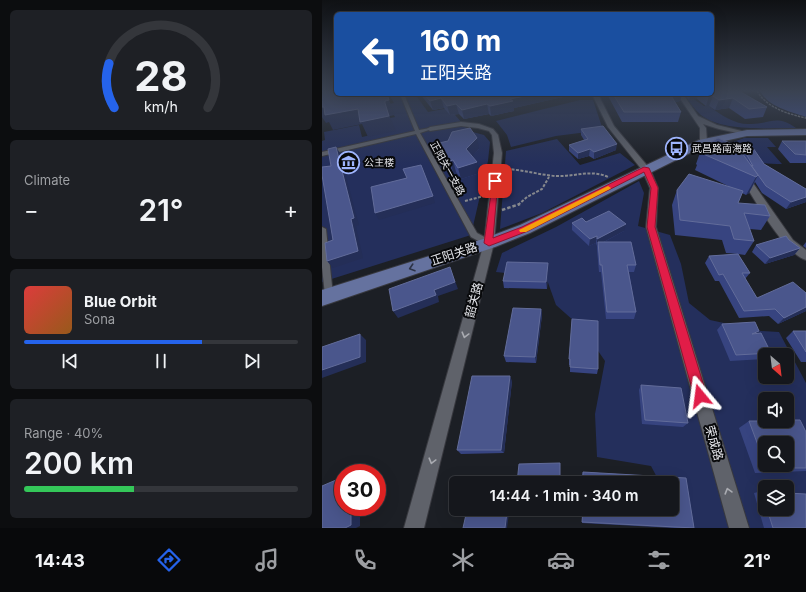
<!DOCTYPE html>
<html lang="en">
<head>
<meta charset="utf-8">
<style>
  :root { --surface:#15171c; --page:#1e2025; --text:#f1f3f6; --muted:#9d9fa3; --line:#34363b; --accent:#2563eb }
  body { margin:0; font-family:Inter,"Noto Sans SC",sans-serif; background:var(--page); color:var(--text); height:100vh; display:flex; flex-direction:column; font-size:15px; white-space:nowrap }
  * { box-sizing:border-box; margin:0 }
  p { font-size:13px; color:var(--muted) }
  .icon { flex:none; width:22px; height:22px; fill:none; stroke:currentColor; stroke-width:2; stroke-linecap:round; stroke-linejoin:round }
  .map { position:relative; flex:1; overflow:hidden }
  .panel { display:flex; flex-direction:column; gap:10px; padding:10px; background:#0c0d0f; width:322px }
  .panel>* { flex:none }
  .top-card { position:absolute; left:12px; top:12px; width:380px; height:84px; border-radius:6px; box-shadow:0 4px 16px #0002,0 0 0 1px var(--line); background:#1a4fa0; color:#fff; overflow:hidden }
  .needle { width:26px; rotate:152deg }
  .fabs { position:absolute; left:436px; top:348px; display:grid; gap:8px }
  .fabs a { display:grid; place-items:center; width:36px; height:36px; border-radius:6px; background:var(--surface); box-shadow:0 4px 16px #0002,0 0 0 1px var(--line); font-size:20px }
  .speed { position:absolute; left:12px; top:464px; display:flex; gap:8px; font-size:20px; font-weight:700; text-align:center }
  .speed>* { display:grid; place-content:center; width:52px; height:52px; border-radius:50%; background:var(--surface); box-shadow:0 4px 16px #0002,0 0 0 1px var(--line); line-height:1 }
  .speed .limit { border:6px solid #d22; background:#fff; color:#111 }
  .pin { position:absolute; display:grid; place-items:center; width:34px; height:34px; color:#fff; margin:-17px; border-radius:8px; box-shadow:0 2px 6px #0006 }
  .me { position:absolute; width:44px; margin:-22px; rotate:344deg; stroke-linejoin:round; filter:drop-shadow(0 0 3px #0008) }
  .turn { display:flex; align-items:center; gap:14px; height:84px; padding:0 20px; font-size:18px }
  .turn .icon { width:52px; height:52px; stroke-width:2.5 }
  .turn b { display:block; font-size:28px; line-height:34px }
  .big { font-size:30px; font-weight:600; line-height:1.1 }
  .panel .tile { flex:1; display:flex; flex-direction:column; justify-content:center; gap:6px; min-width:0; padding:0 14px; border-radius:6px; background:var(--page) }
  .panel .dial { align-items:center; gap:0 }
  .dial svg { height:104px; overflow:visible; fill:none; stroke:var(--line); stroke-width:7; stroke-linecap:round; text-anchor:middle }
  .dial text { fill:var(--text); stroke:none }
  .song { display:flex; align-items:center; gap:12px }
  .cover { width:48px; height:48px; border-radius:6px; background:linear-gradient(135deg,hsl(0 70% 55%),hsl(30 70% 35%)) }
  .played { height:4px; border-radius:2px; background:linear-gradient(90deg,var(--accent) 65%,var(--line) 65%) }
  .keys { display:flex; justify-content:space-around; direction:ltr }
  .heat { display:flex; justify-content:space-between; align-items:center; font-size:22px; direction:ltr }
  .charge { height:6px; border-radius:3px; background:linear-gradient(90deg,#34c759 40%,var(--line) 0) }
  .trip { position:absolute; left:127px; top:476px; width:230px; height:40px; border-radius:6px; background:var(--surface); box-shadow:0 4px 16px #0002,0 0 0 1px var(--line); font-weight:600; line-height:40px; text-align:center }
  .tab-bar { display:flex; height:64px; justify-content:space-around; align-items:center; background:#08090b; color:var(--muted) }
  .tab-bar .icon { width:28px; height:28px }
  .tab-bar .on { color:var(--accent) }
  .tab-bar b { font-size:18px; color:var(--text) }
  main { display:flex; flex:1; min-height:0 }
  .map>svg:first-child { display:block }
  .green { fill:#242f5c; fill-rule:evenodd }
  .water { fill:#455699 }
  .lines { fill:none; stroke-linecap:round; stroke-linejoin:round }
  .pedestrian-casing { stroke:#38393f; stroke-width:2 }
  .minor-casing { stroke:#38393f; stroke-width:2 }
  .primary-casing { stroke:#38393f; stroke-width:2 }
  .path-far2 { stroke:#86888d; stroke-width:1.5; stroke-dasharray:2.5 1; stroke-linecap:butt }
  .path-far1 { stroke:#86888d; stroke-width:2; stroke-dasharray:3 1.5; stroke-linecap:butt }
  .path { stroke:#86888d; stroke-width:2.5; stroke-dasharray:3.5 2; stroke-linecap:butt }
  .pedestrian { fill:#5f626a; fill-rule:evenodd }
  .minor { fill:#5f626a; fill-rule:evenodd }
  .primary { fill:#65729f; fill-rule:evenodd }
  .wall { fill:#374480; fill-rule:evenodd }
  .shaded-wall { fill:#242e57 }
  .building { fill:#4a568c; stroke:#626c9a }
  .oneway { stroke:#2d3346 }
  .oneway2 { stroke:#a9abb1 }
  .route { fill:#e11d48; stroke:#92132f }
  .slow { fill:#f59e0b }
  .labels { text-anchor:middle; stroke-width:4; stroke-linejoin:round; paint-order:stroke }
  .far-poi-label { font-size:10px; fill:#e5e6eb; stroke:#08090b; text-anchor:start }
  .far-street-label { font-size:10px; fill:#e5e6eb; stroke:#08090b }
  .street-label { font-size:12px; fill:#e5e6eb; stroke:#08090b }
</style>
</head>
<body>
<main>
<section class="panel">
<div class="tile dial"><svg viewBox="0 0 100 80">
<path d="M14 69A42 42 0 1 1 86 69"/>
<path d="M14 69A42 42 0 0 1 10 35" stroke="#2563eb"/>
<text x="50" y="56" font-size="32" font-weight="700">28</text>
<text x="50" y="72" font-size="11">km/h</text>
</svg></div>
<div class="tile"><p>Climate</p>
<div class="heat"><a>−</a><b class="big">21°</b><a>+</a></div>
</div>
<div class="tile">
<div class="song"><i class="cover"></i><div><b>Blue Orbit</b><p>Sona</p></div></div>
<div class="played"></div>
<div class="keys"><svg class="icon" aria-label="previous" viewBox="0 0 24 24"><path d="M18 5L8 12l10 7zM5 5v14"/></svg><svg class="icon" aria-label="pause" viewBox="0 0 24 24"><path d="M8 5v14M16 5v14"/></svg><svg class="icon" aria-label="next" viewBox="0 0 24 24"><path d="M6 5l10 7-10 7zM19 5v14"/></svg></div>
</div>
<div class="tile"><p>Range · 40%</p><b class="big">200 km</b><div class="charge"></div></div>
</section>
<div class="map">
<svg width="484" height="528" viewBox="0 0 484 528">
  <rect width="100%" height="100%" fill="#1c1f25"/>
  <path class="green" d="M67,94H93L106,112L127,108L147,131L162,135L168,142L166,161L149,235L0,282V141L3,140L2,132L37,125L40,137L63,132L59,120L73,117L69,110L10,115L72,103Z
    M361,94H364L382,106H387C399,115 413,125 429,124C449,124 454,114 474,128C448,128 400,132 379,115C372,109 367,101 361,94Z
    M258,100H271L281,130L234,136L189,147L185,135L174,121Z
    M422,138H446L454,147H445L460,164C439,164 419,161 406,144Z
    M235,139L258,165L298,153L313,165L220,213L178,229L184,151Z
    M317,181L322,193L316,226L348,235L359,264L367,303L388,320L439,331L457,332L484,383V528H359L350,483H338L329,466L275,457L273,414L283,361L261,329L234,305L224,277L174,272L180,253L234,227ZM443,355H465V377H443ZM443,399H465V421H443ZM443,443H465V465H443ZM443,487H465V509H443Z"/>
  <path class="water" d="M438,91H484V117C469,112 446,107 438,91Z"/>
  <g class="lines">
    <defs>
      <path id="pedestrian" d="M78,94H82L97,130L108,128L110,129L98,133L155,233L170,241L171,243L170,245H164L149,237L94,134L0,156V152L93,131Z
        M0,227L4,229L11,295L10,297L7,299L4,297L3,295L0,267Z"/>
      <path id="minor" d="M270,94H276L292,126L328,169L336,188L334,227L427,528H407L324,227L328,188L320,170L286,127Z
        M355,94H361L376,116L395,125L428,133L425,135L397,129L381,124L384,128L385,142L381,144H378V128Z
        M139,122L157,124L171,129L176,135L180,153L172,243L102,528H82L162,243L172,153L170,135L167,131L156,128L139,126L108,131L105,129L108,127Z
        M418,173H424L471,240L484,250V260C461,253 431,196 417,175Z"/>
      <path id="primary" d="M484,129V135L425,136L384,145L208,233L173,247L0,306V290L161,239L198,225L377,140L425,130Z"/>
    </defs>
    <use href="#pedestrian" class="pedestrian-casing"/>
    <use href="#minor" class="minor-casing"/>
    <use href="#primary" class="primary-casing"/>
    <path class="path-far2" d="M435,91C445,108 466,114 484,118"/>
    <path class="path-far1" d="M185,169C202,170 218,175 234,176C252,177 269,169 286,177
      M143,201L162,196
      M196,205L205,197L220,189L227,177"/>
    <path class="path" d="M180,210L198,204"/>
    <use href="#pedestrian" class="pedestrian"/>
    <use href="#minor" class="minor"/>
    <use href="#primary" class="primary"/>
  </g>
  <path class="wall" d="M390,91L445,107L441,117L423,119L407,108L393,110L387,106H384L375,99L367,100L362,94H390Z
    M98,94H254L192,108V111L169,116L167,114L142,119L137,114L128,115L122,108L111,110Z
    M285,94H360L358,101L353,102L359,112L356,122H300Z
    M259,129L294,150L272,159L267,156L256,159L247,151V145L262,140L259,135Z
    M460,141H484V163H468L456,149Z
    M117,143L157,149L150,156L158,173L139,179L134,172H131L121,154Z
    M380,147L420,153L422,150L442,164L484,189V202L464,209L440,193L433,182L427,193L424,195L420,193L416,203L448,216L439,230L428,229L432,241L423,255L416,254L428,273L423,279L435,298L484,311L456,324L447,316L417,318L397,281H393L383,263L387,256L416,254L404,253L400,240L353,235L350,205L355,190L406,186L373,170L375,165L374,164Z
    M264,222L302,231L282,242L314,265L312,272H307L314,312L312,319H284L279,272H277L275,249V246L274,243L267,246L250,230V223Z
    M467,240L478,248L472,255L443,264L430,252L434,245Z
    M484,242V248L481,246Z
    M226,270L225,289L182,288L181,281Z
    M219,309L220,315L214,363L184,362L182,356Z
    M250,319L276,369L275,374L248,372V365H247V359Z
    M400,324L434,334L449,353L447,355H443V359L408,361L395,330Z
    M471,331H484V362H479L464,338Z
    M190,381L182,453L139,454L135,450Z
    M319,385L366,423L361,427L320,424L317,390Z
    M427,421L484,432V471L433,473L417,428ZM443,443L465,465H443Z
    M261,472L364,478L372,528H353L260,523V509H350V483H260V475Z
    M440,491H443V509H465L484,528H442L432,493Z"/>
  <path class="shaded-wall" d="M212,94H254L192,108V111L169,116L168,106L188,99Z
    M348,94H360L358,101L346,103Z
    M369,94H376L375,99L367,100Z
    M387,96H391L387,106H384Z
    M119,98L122,108L111,110L108,101Z
    M411,98L407,108L393,110L397,100Z
    M67,100L73,115L68,116V117L74,131L46,137L40,124L11,130L7,122L4,123L0,117V107H2L36,109L63,103V101Z
    M134,104L137,114L128,115L125,106Z
    M165,104L167,114L142,119L140,110Z
    M155,138L157,149L147,160L144,149Z
    M295,144L294,150L272,159V152Z
    M14,147L18,153L37,225L34,226L41,258L11,268L5,261L29,219Z
    M268,149L267,156L256,159V153Z
    M131,160L134,172H131L128,161Z
    M155,162L158,173L139,179L136,168Z
    M436,175L427,193L424,195L434,177Z
    M111,196L113,203L57,220L53,213Z
    M484,197V202L464,209L469,202Z
    M304,224L302,231L276,245V242L275,246V239Z
    M275,236L274,243L267,246L268,239Z
    M478,248L472,255L443,264L448,258Z
    M226,263V270L225,289L224,282Z
    M128,267L136,289L116,296L117,302L76,318L71,311L112,290Z
    M484,307V311L456,324L462,318Z
    M219,309L220,315L214,363L213,357Z
    M38,334L44,340V362L0,378V370Z
    M188,376L190,381L182,453L179,450Z
    M29,507H38V526L34,528H23Z
    M185,512L187,513L185,528H183Z"/>
  <path class="building" d="M0,91H14V94H65L67,100L63,101V103L67,116L38,122L36,109L3,115L2,107H0Z
    M390,91H417L445,107L427,109L411,98L397,100L391,96H387L384,94H390Z
    M102,94H212L188,99L191,101L168,106L165,104L140,110L134,104L125,106L119,98L108,101Z
    M291,94H348L359,112H302Z
    M281,126L295,144L272,152L268,149L256,153L247,145L266,139L259,129Z
    M148,128L155,138L144,149L155,162L136,168L131,160L128,161L117,143L126,141L130,132Z
    M396,138L415,146L436,175L434,177L379,153L386,149L380,147Z
    M460,141H484V155L473,154Z
    M429,145L442,164L484,189V197L469,202L444,186L429,165L431,166L422,150Z
    M14,147L32,218L29,219L36,251L5,261L3,243L11,240L0,175V167L9,166L6,149Z
    M99,165L111,196L53,213L49,187L85,178L81,169Z
    M367,174L421,191L416,203L443,205L448,216L422,213L432,241L412,239L408,226L358,220L355,190Z
    M287,211L304,224L275,239V236L268,239L250,223L260,218L264,222Z
    M464,236L467,240L478,248L448,258L434,245Z
    M276,242H309L314,265H305L314,312H285L280,265H278Z
    M416,254L428,273H420L435,298L471,282L484,293V307L462,318L453,309L422,311L401,274L397,275L387,256Z
    M185,262L226,263L224,282L181,281Z
    M128,267L133,282L112,290L114,295L71,311L67,289Z
    M191,308L219,309L213,357L182,356Z
    M250,319L276,321V369L248,367V359H247Z
    M433,322L437,331L430,334L439,333L449,353L414,355L400,324Z
    M471,331H484V352Z
    M38,334V357L0,370V347Z
    M150,376H188L179,450H135Z
    M319,385L359,388L366,423L323,420Z
    M465,420H478L484,432V468H445L443,465H465V443H443V464L427,421H465Z
    M238,463V483H195L197,464Z
    M261,472L364,478L372,528L260,522L261,509H350V483H261Z
    M21,477V507H29V525L23,528H0V486Z
    M440,491H443V501Z
    M465,493L484,494V528H451L445,509H465Z
    M145,510L185,512L183,528H141Z"/>
  <defs><path id="oneway-chevron" d="M-2-3.5L2.5 0L-2 3.5" fill="none" stroke-width="1.6" stroke-linecap="round" stroke-linejoin="round"/></defs>
  <use class="oneway" href="#oneway-chevron" transform="translate(90 268) rotate(162)"/>
  <g class="oneway2">
    <use href="#oneway-chevron" transform="translate(143 335) rotate(105)"/>
    <use href="#oneway-chevron" transform="translate(110 461) rotate(105)"/>
    <use href="#oneway-chevron" transform="translate(406 491) rotate(-106)"/>
  </g>
  <linearGradient id="sky" x2="0" y2="1"><stop stop-color="#0f1114"/><stop offset="0.55" stop-color="#3a4251"/><stop offset="1" stop-color="#3a4251" stop-opacity="0"/></linearGradient>
  <rect width="484" height="165" fill="url(#sky)"/>
  <path class="route" d="M322,167L327,168L336,188L333,227L385,396L383,401L378,403L374,401L372,396L325,227L329,188L322,172L206,231L167,246L162,243L171,180L176,181L171,238L200,227Z"/>
  <path class="slow" d="M286,186L289,188L288,189L204,232H198L197,230Z"/>
  <defs>
    <symbol id="bus-ring" viewBox="-11 -11 22 22"><circle r="9.5" fill="#08090b" stroke="#9eb4fd" stroke-width="1.5"/><path d="M-5-6H5V4H4V6H2V4H-2V6H-4V4H-5ZM-3.5-4V0h7V-4ZM-3.5 1.2v1.5H-2V1.2ZM2 1.2v1.5H3.5V1.2Z" fill="#9eb4fd"/></symbol>
    <symbol id="museum-ring" viewBox="-11 -11 22 22"><circle r="9.5" fill="#08090b" stroke="#9eb4fd" stroke-width="1.5"/><path d="M0-6L6-3V-2H-6V-3ZM-5-1h2V3h-2ZM-1-1h2V3h-2ZM3-1h2V3H3ZM-6 4H6V6H-6Z" fill="#9eb4fd"/></symbol>
  </defs>
  <g fill-rule="evenodd">
    <use href="#bus-ring" x="342" y="136" width="25" height="25"/>
    <use href="#museum-ring" x="14" y="150" width="25" height="25"/>
  </g>
  <g class="labels">
    <g class="far-poi-label">
      <text x="370" y="152">武昌路南海路</text>
      <text x="42" y="166">公主楼</text>
    </g>
    <g class="far-street-label">
      <text transform="translate(126 168) rotate(61)" y="4">正阳关一支路</text>
    </g>
    <g class="street-label">
      <text transform="translate(132 254) rotate(-18)" y="4">正阳关路</text>
      <text transform="translate(152 300) rotate(-75)" y="4">韶关路</text>
      <text transform="translate(392 443) rotate(74)" y="4">荣成路</text>
    </g>
  </g>
</svg>
<div class="fabs">
<a><svg class="needle" viewBox="-14 -14 28 28"><path d="M0-13l5 13h-10z" fill="#e53935"/><path d="M0 13l5-13h-10z" fill="#9d9fa3"/></svg></a>
<a><svg class="icon" aria-label="sound" viewBox="0 0 24 24"><path d="M4 9h4l5-4v14l-5-4H4zM17 9q2 3 0 6"/></svg></a>
<a><svg class="icon" aria-label="search" viewBox="0 0 24 24"><circle cx="10" cy="10" r="6"/><path d="M15 15l6 6"/></svg></a>
<a><svg class="icon" aria-label="layers" viewBox="0 0 24 24"><path d="M12 4l9 5-9 5-9-5zM3 14l9 5 9-5"/></svg></a>
</div>
<div class="speed"><div class="limit">30</div></div>
<div class="pin" style="left:173px;top:181px;background:#d93025"><svg class="icon" aria-label="arrive" viewBox="0 0 24 24"><path d="M6 21V4h12l-3 4 3 4H6"/></svg></div>
<svg class="me" style="left:378px;top:396px" viewBox="-20 -20 40 40"><path d="M0-17L14 15 0 8-14 15z" fill="#e11d48" stroke="#fff" stroke-width="4"/></svg>
<div class="trip">14:44 · 1 min · 340 m</div>
<div class="top-card">
<div class="turn"><svg class="icon" aria-label="left" viewBox="0 0 24 24"><path d="M17 20v-9H6M10 6l-5 5 5 5"/></svg><div><b>160 m</b>正阳关路</div></div>
</div>
</div>
</main>
<nav class="tab-bar">
<b>14:43</b>
<svg class="icon on" aria-label="directions" viewBox="0 0 24 24"><path d="M12 3l9 9-9 9-9-9zM9 14v-3h6M13 9l2 2-2 2"/></svg>
<svg class="icon" aria-label="music" viewBox="0 0 24 24"><path d="M9 18V5l10-2v13"/><circle cx="6" cy="18" r="3"/><circle cx="16" cy="16" r="3"/></svg>
<svg class="icon" aria-label="phone" viewBox="0 0 24 24"><path d="M5 4h4l2 5-3 2q2 4 5 5l2-3 5 2v4C11 20 4 13 5 4z"/></svg>
<svg class="icon" aria-label="climate" viewBox="0 0 24 24"><path d="M12 3v18M4 7l16 10M4 17L20 7"/></svg>
<svg class="icon" aria-label="car" viewBox="0 0 24 24"><path d="M5 17H2v-5l4-1 3-4h7l3 4 3 1v5h-3M9 17h6M6 11h13"/><circle cx="7" cy="17" r="2"/><circle cx="17" cy="17" r="2"/></svg>
<svg class="icon" aria-label="filters" viewBox="0 0 24 24"><path d="M4 7h16M4 17h16"/><circle cx="9" cy="7" r="2"/><circle cx="15" cy="17" r="2"/></svg>
<b>21°</b>
</nav>
</body>
</html>
